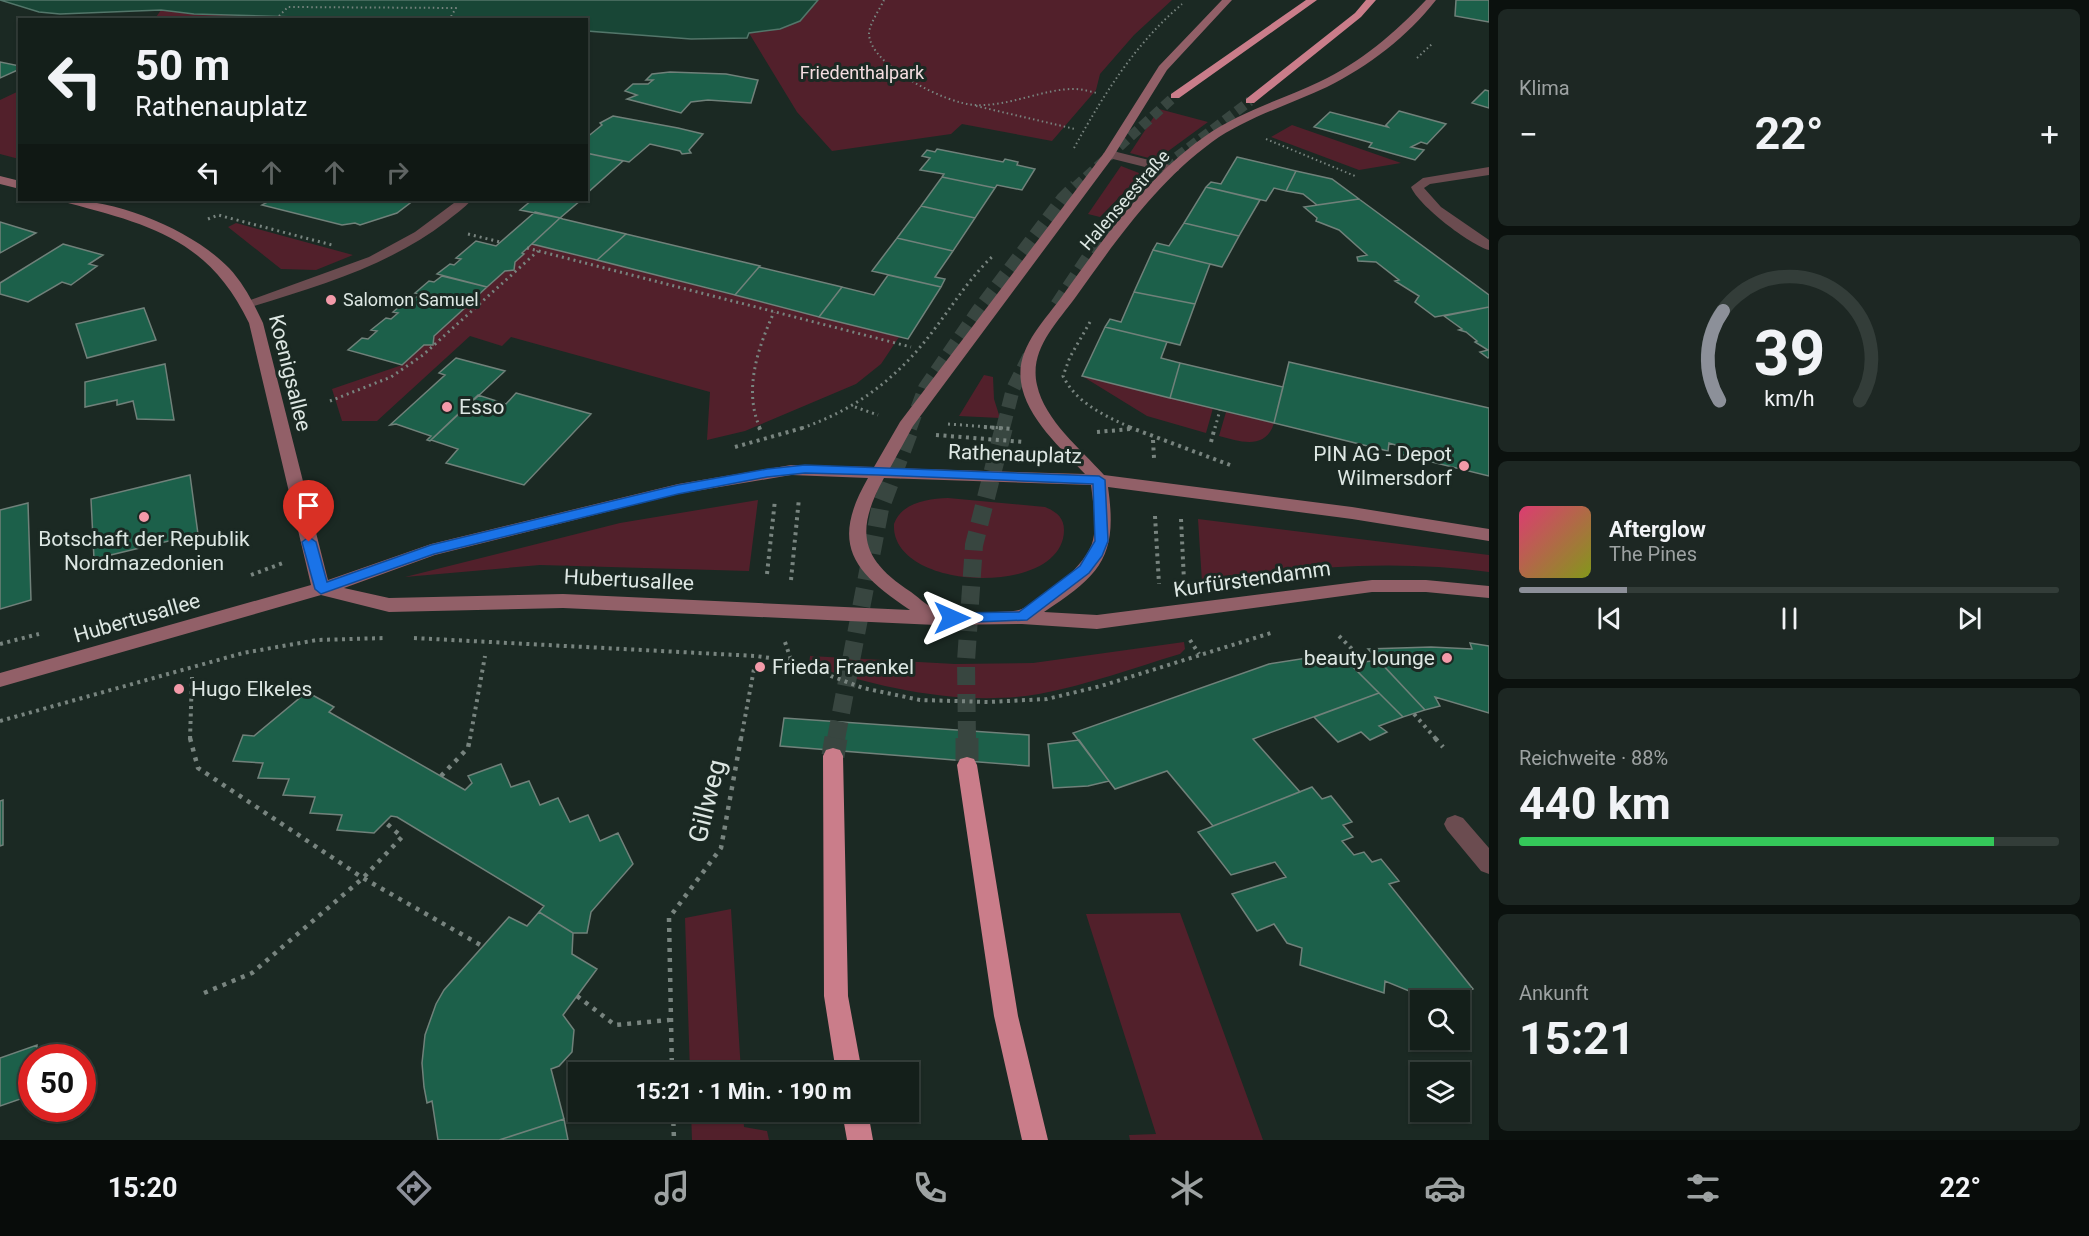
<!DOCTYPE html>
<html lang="de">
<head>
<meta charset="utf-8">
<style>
  :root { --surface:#141f1a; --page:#1d2723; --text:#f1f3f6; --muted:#9da2a2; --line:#333d39; --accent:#8c9099 }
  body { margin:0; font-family:Roboto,sans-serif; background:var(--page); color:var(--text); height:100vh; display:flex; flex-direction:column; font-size:22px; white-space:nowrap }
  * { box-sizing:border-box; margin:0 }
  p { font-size:20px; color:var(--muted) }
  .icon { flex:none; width:33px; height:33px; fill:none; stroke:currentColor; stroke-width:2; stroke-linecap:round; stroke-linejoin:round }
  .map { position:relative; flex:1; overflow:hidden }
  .side { display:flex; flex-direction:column; gap:9px; padding:9px; background:#0b110e; width:600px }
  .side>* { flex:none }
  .top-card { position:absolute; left:18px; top:18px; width:570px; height:183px; border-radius:0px; box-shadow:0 2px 4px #0004,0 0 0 2px var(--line); background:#141f1a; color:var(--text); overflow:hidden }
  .buttons { position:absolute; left:1410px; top:990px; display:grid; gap:12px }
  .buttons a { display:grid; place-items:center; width:60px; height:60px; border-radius:0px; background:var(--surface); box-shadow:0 2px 4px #0004,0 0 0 2px var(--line); font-size:30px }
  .speed { position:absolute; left:18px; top:1044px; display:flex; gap:12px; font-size:30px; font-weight:700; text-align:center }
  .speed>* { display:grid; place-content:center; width:78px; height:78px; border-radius:50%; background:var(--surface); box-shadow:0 2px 4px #0004,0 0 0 2px var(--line); line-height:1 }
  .speed .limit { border:9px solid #d22; background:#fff; color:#111 }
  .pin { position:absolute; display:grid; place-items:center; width:51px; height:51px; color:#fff; margin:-62px -26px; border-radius:50% 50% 50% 0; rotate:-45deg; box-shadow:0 0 6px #0007 }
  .pin .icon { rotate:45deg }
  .me { position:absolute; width:66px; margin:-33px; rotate:90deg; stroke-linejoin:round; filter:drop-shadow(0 0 4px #0008) }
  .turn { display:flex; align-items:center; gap:21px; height:126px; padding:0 18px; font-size:27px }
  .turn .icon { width:78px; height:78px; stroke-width:2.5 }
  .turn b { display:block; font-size:42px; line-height:51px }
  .lanes { display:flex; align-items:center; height:57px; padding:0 18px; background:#0003; justify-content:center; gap:30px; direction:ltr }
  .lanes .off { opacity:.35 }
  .big { font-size:45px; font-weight:700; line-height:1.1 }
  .side .card { flex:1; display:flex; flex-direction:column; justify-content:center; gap:9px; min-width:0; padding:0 21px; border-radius:9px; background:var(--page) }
  .side .dial { align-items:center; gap:0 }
  .dial svg { height:156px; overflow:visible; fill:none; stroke:var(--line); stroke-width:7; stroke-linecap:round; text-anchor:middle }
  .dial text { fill:var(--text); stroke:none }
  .song { display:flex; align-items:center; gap:18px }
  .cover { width:72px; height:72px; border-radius:9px; background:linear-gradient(135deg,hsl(340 70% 55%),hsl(70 70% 35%)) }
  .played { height:6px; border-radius:3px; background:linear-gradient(90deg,var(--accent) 20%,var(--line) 20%) }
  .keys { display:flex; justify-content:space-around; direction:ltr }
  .heat { display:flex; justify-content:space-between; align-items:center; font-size:33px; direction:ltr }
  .charge { height:9px; border-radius:4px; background:linear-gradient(90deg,#34c759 88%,var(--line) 0) }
  .trip { position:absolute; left:568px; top:1062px; width:351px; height:60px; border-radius:0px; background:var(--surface); box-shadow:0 2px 4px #0004,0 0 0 2px var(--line); font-weight:700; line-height:60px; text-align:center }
  .tabs { display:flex; height:96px; justify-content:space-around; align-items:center; background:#080c0a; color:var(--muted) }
  .tabs .icon { width:42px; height:42px }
  .tabs .on { color:var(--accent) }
  .tabs b { font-size:27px; color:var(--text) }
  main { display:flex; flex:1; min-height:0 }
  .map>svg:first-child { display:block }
  .green { fill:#52202b }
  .water { fill:#184636; stroke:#53766a; stroke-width:1.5 }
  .building { fill:#1c604a; stroke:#70817a; stroke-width:1.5 }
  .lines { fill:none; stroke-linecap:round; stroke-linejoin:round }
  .highway-tunnel-far3 { stroke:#384640; stroke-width:10; stroke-dasharray:10 5; stroke-linecap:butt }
  .highway-tunnel-far2 { stroke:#384640; stroke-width:14; stroke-dasharray:14 7; stroke-linecap:butt }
  .highway-tunnel-far1 { stroke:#384640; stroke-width:18; stroke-dasharray:18 9; stroke-linecap:butt }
  .highway-tunnel { stroke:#384640; stroke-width:23; stroke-dasharray:23 12; stroke-linecap:butt }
  .path-far3 { stroke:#78847f; stroke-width:2; stroke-dasharray:1.5 3; stroke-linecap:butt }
  .path-far2 { stroke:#78847f; stroke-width:3; stroke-dasharray:2 4; stroke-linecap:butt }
  .path-far1 { stroke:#78847f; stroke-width:4; stroke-dasharray:3 4.5; stroke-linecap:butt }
  .path { stroke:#78847f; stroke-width:4.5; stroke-dasharray:4 6; stroke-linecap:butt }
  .lane { fill:#6b4c50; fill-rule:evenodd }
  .street { fill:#6b4c50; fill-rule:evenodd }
  .secondary { fill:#926068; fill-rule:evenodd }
  .highway { fill:#ca7d8a; fill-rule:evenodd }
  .route { fill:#1a73e8; stroke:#114b97; stroke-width:1.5 }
  .poi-dot { fill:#f39aa9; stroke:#1b2923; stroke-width:2 }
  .labels { text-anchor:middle; stroke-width:6; stroke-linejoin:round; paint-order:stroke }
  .far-park-label { font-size:18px; fill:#f4dde0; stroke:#1b2923 }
  .far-street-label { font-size:18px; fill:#dde7e3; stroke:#1b2923 }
  .far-poi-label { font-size:18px; fill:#dde7e3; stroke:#1b2923; text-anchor:start }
  .street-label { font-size:21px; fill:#dde7e3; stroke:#1b2923 }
  .poi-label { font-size:21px; fill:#dde7e3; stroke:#1b2923; text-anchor:start }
  .near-street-label { font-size:26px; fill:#dde7e3; stroke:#1b2923 }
</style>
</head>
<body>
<main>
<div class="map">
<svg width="1489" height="1140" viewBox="0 0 1489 1140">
  <rect width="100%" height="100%" fill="#1b2923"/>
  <path class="green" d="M818,0H1172L1134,35L1100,74L1096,90L1052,141L962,124L951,134L832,151L797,112L749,33L780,29L800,21Z
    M161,10L449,19L154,20Z
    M19,91V159L0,154V100Z
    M1159,109L1208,122L1156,160L1130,153Z
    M1292,125L1401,163L1359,170L1271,137Z
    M1121,166L1139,173L1137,179L1100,217L1088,214Z
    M236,223L353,255L316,270L281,269L228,227Z
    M532,244L899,337L881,364L856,384L745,431L707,440L710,392L511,337L502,346L470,336L377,421H342L332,389L402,365L424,345L433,344L434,336L467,306L475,305V298L505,271L514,270L515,262Z
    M984,375L993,377L994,399L1000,418L959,416Z
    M1082,376L1213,408L1206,433L1147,416Z
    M1226,412L1274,423C1266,450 1241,442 1219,436Z
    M948,498L1045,507C1057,512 1064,518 1064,530C1064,598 890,592 894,524C902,502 928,499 948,498Z
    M758,500L749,571L540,565L405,577L620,523Z
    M1198,519L1489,555V572C1392,559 1299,567 1202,582Z
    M1184,642L1185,649L1180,654C1133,668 1087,685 1039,694C963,707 881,688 809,665L810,656L955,664L1033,663Z
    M731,909L741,1072H690L685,918Z
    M1180,913L1263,1140H1130L1129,1135L1156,1134L1086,914Z
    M691,1112H743L744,1127L767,1131L769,1140H692Z"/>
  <path class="water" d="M0,0H818L800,21L780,29L749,33L747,38L691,39L587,31L586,20H401L194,14L161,10L60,14L39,12Z"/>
  <path class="building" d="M1456,0H1489V22L1455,16Z
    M0,62L20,66V69L0,78Z
    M670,72L726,74L758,80L751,103L708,100L691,102L681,113L627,99L637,95L625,91L633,84H648L653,80H646L652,74Z
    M1485,90L1489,91V108L1472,103Z
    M1399,111L1446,124L1427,144L1421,142L1411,147L1424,150L1415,160L1369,147L1372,143L1314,127L1330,112L1388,127L1386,125Z
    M613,116L678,128L703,134L689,150L691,153L682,154L680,151L650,144L629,162L586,153V138L602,125L600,123Z
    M937,149L1003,162L1005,159L1018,162L1017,165L1035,169L1022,190L997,185L995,188L942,177L944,174L920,170L930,158L922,156L927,150L935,152Z
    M586,153L623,161L586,194Z
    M1237,157L1296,171L1286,191L1274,188L1266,201L1206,187L1211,182L1221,184Z
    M1296,171L1332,179L1359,199L1317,205L1303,194L1286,191Z
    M942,177L995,188L975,218L921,206Z
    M1206,187L1260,200L1239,236L1184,223Z
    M1359,199L1489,295V307L1435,317L1415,302L1419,296L1395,281L1399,280L1376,262L1358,261L1357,257L1367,255L1339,230L1316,221L1317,218L1304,207Z
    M271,200H414L397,213L360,225L355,223L342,225L262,205Z
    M532,200H581L560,218L520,210Z
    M921,206L975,218L953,251L897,238Z
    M535,212L560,218L522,253L524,254L515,262L514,270L505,271L487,287L437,274L450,264L454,265L461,259L456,258L476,241L496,246Z
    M560,218L563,219L626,234L597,260L532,244Z
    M0,222L36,233L0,253Z
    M1184,223L1239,236L1222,267L1153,250L1157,243L1169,246Z
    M626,234L760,266L759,267L735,295L597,260Z
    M897,238L953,251L935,277L945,279L941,287L872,271Z
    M63,244L103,255L89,264L97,266L71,285L62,282L28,302L0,294V283Z
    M1153,250L1222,267L1210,264L1195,304L1134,292Z
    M759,267L842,287L819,317L735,295Z
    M888,275L941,287L908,339L819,317L842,287L874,295Z
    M442,276L487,287L475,298L476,306H467L434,336L433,345H424L402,365L348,350L362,338L368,339L377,331L371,330L386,318L391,319L398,313L393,312L408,299L413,300L420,294L415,293L429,281L434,282Z
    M1134,292L1195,304L1180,345L1105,327L1110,319L1121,322Z
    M1489,307V357L1488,358L1480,352L1488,350L1475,342L1477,341L1466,332L1459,330L1462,329L1444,316Z
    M144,308L156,340L87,358L76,324Z
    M1105,327L1180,345L1167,342L1161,358L1180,363L1170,398L1082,376Z
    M456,358L505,371L430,441L427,440L431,436L396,424L390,425L445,375L439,373Z
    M1289,362L1489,408V476L1399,454V446L1389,443L1388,451L1274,423Z
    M1180,363L1283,387L1274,423L1170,398Z
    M165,364L174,420L137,419L133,401L117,405V400L85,407V382Z
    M516,393L591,414L524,485L446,463L458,449L431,440L478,395L506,404Z
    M190,475L198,534L94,559L91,499Z
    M28,503L31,600L0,609V510Z
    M1470,643L1489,646V713L1435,697L1440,706L1425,710L1368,649L1431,647L1472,649Z
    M1339,653L1379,693L1253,739L1300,792L1213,826L1167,771L1115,789L1073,733L1269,664Z
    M1378,660L1425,710L1403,717L1350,664Z
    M307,692L334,707L329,712L465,790L472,783L468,776L501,764L511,787L529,781L540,805L558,798L570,822L588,815L600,841L618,833L633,864L591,912L587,933H573L539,912L544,906L397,817L391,816L374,833L337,830L342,815L310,813L315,797L283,795L289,779L258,778L263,763L233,761L243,735L254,736Z
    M1379,693L1403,717L1379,726L1387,732L1370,740L1361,732L1338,742L1314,717Z
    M784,718L1029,735V766L780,746Z
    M1079,740L1109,781L1088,786L1053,788L1048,744Z
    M1312,787L1322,799L1331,796L1352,822L1343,825L1353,837L1342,841L1354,855L1364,852L1372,862L1381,859L1399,881L1389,884L1473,989L1441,1000H1431L1385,981L1384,993L1300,965L1302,948L1287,943L1274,924L1257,931L1232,894L1286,877L1275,862L1231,875L1198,832Z
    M3,800V845L0,846V801Z
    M539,912L573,933L572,954L597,969L563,1015L574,1030L572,1052L559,1066L551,1069L564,1119L499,1140H438L432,1101L427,1103L424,1087L422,1063L425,1035L436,1004L444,990L509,917L527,926Z
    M37,1045V1058H32V1095L0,1106V1058Z
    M564,1119L568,1140H499Z"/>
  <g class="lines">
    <path class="highway-tunnel-far3" d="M1075,187L1175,96
      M1144,187L1157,172L1250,101"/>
    <path class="highway-tunnel-far2" d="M1057,305L1092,252L1146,186
      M910,428L925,388L978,311L1063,199L1076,186
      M1003,428L1013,389L1031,353"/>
    <path class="highway-tunnel-far1" d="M836,739L880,509L911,427
      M967,739L966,661L974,545L1004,427"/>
    <path class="highway-tunnel" d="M967,738V765
      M833,756L836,738"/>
    <path class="path-far3" d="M884,0C880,9 869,24 869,34C870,66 947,104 975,105C1008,107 1046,88 1075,89C1083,89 1091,92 1098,93
      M279,16L288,7L456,8L449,20
      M1417,58L1433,43
      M976,106L1075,129
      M1266,139L1355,176
      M1074,148C1104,94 1135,44 1182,4"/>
    <path class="path-far2" d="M208,219L218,215L332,245
      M468,234L500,242
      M527,248L911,347
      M1090,322L1070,357L1063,376C1076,403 1105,416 1132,428
      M330,401L391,377L423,355L538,251
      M855,407L878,415
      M948,424L1003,428
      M760,428C743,390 758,348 774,312
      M802,428C858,409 901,375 936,327C955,302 971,276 994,255
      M1215,428L1220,410"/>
    <path class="path-far1" d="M759,427L761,432
      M984,427L1012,429
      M1129,427L1230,465
      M1097,432L1131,429
      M936,435L1024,442
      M1153,440L1154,458
      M1211,442L1215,427
      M735,447L806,427
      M1155,516L1159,584
      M1181,519L1184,581
      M767,574L775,500
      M251,575L283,563
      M791,580L799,498
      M1339,636L1365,662
      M414,638L756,656L791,661L863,688L920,700L988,702L1047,699L1101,686L1274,632
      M1190,640L1199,654
      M785,642L791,660
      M0,644L39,634
      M1414,714L1436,739
      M0,721L243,653L317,640L385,638
      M190,739L192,677
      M470,739L485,656
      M741,739L754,669"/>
    <path class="path" d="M190,738L198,768L363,878L484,947
      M1435,738L1443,747
      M441,776L468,748L470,738
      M204,993L252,973L363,878L402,837L385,822
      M577,996L615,1025L669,1020
      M672,1072L669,918L721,848L741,738
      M673,1112L674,1140"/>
    <path class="lane" d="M1109,150L1177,167L1179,170L1173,174L1105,157L1103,154Z"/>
    <path class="street" d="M1489,167V175L1430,184L1424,188L1441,207L1489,240V250C1470,245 1418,205 1411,187L1423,178Z
      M458,200H471C465,208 455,214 447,221C390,265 322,285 254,306L249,307L242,303L369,257L415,232Z
      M1455,815L1463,818L1489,848V874L1481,871L1447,830L1444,824L1447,818Z"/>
    <path class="secondary" d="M1222,0H1232L1167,70L1113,157L913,426L890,468L1085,474C1062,449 1026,418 1021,382C1016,347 1044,322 1063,295C1104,238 1146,178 1204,137C1239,112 1281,100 1319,82C1361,62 1394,34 1426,0H1436C1407,37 1369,66 1327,87C1289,105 1247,117 1212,142C1156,183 1115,242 1075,298C1056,324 1029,350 1037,385C1045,421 1081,449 1104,475L1352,507L1489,529V541L1352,519L1108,487C1118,557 1101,574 1044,612L1097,615L1372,580H1426L1489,586V598L1426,592H1372L1097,629L1022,624L936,625L563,608L389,612L321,595L0,687V673L311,585L249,323C209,240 151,225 68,203L66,200C119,200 192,230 229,268C244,284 254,304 263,323L328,580L431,544L678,484L791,465L874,467L900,422L1104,153L1159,66ZM791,475L868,478C830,544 852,571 910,610L563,594L389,598L344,588L435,555L678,494ZM884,478L1091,485C1093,503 1097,522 1093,540C1088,564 1042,602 1019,610C1010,613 953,613 941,611C932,610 919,598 911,592C860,559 855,531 884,478Z
      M0,176L20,181V189L0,184Z"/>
    <path class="highway" d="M1306,0H1317L1179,98H1171V94Z
      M1366,0H1376L1361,17L1254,103H1246V99L1355,13Z
      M833,748L840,750L843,756L848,996L862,1072H836L824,996L823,756L826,750Z
      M967,757L974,759L977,765L1018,1016L1048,1140H1022L994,1016L957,765L960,759Z
      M842,1112H868L873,1140H847Z"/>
  </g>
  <path class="route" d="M805,465L1099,476L1105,480L1108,541L1102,556L1089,573L1027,620L952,623L945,618L952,613L1019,612L1080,566L1095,541L1093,484L878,475L805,473L767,477L678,494L434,554L321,594L315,589L302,542L309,537L316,542L327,582L431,545L678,485L767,469Z"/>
  <g class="poi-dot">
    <circle cx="331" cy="300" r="6"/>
    <circle cx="447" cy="407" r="6"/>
    <circle cx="1464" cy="466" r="6"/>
    <circle cx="144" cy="517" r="6"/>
    <circle cx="1447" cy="658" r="6"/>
    <circle cx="760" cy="667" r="6"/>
    <circle cx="179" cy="689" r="6"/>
  </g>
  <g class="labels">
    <g class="far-park-label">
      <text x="862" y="79">Friedenthalpark</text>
    </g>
    <g class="far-street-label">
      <text transform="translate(1125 200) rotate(-49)" y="6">Halenseestraße</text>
    </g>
    <g class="far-poi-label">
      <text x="343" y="306">Salomon Samuel</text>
    </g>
    <g class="street-label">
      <text transform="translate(290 373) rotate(76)" y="7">Koenigsallee</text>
      <text transform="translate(1015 454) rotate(2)" y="7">Rathenauplatz</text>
      <text transform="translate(1252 579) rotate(-8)" y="7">Kurfürstendamm</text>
      <text transform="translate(629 580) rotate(3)" y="7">Hubertusallee</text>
      <text transform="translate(137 618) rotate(-16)" y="7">Hubertusallee</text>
    </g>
    <g class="poi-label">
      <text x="459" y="414">Esso</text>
      <text x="1452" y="461" text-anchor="end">PIN AG - Depot<tspan x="1452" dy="24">Wilmersdorf</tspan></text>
      <text x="144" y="546" text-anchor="middle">Botschaft der Republik<tspan x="144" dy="24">Nordmazedonien</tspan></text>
      <text x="1435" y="665" text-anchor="end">beauty lounge</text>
      <text x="772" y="674">Frieda Fraenkel</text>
      <text x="191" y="696">Hugo Elkeles</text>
    </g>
    <g class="near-street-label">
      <text transform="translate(707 801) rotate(-76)" y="9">Gillweg</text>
    </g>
  </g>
</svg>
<div class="buttons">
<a><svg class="icon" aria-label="search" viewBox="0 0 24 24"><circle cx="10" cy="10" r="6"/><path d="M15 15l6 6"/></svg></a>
<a><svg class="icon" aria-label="layers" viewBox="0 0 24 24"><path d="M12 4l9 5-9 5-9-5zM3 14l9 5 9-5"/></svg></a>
</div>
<div class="speed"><div class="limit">50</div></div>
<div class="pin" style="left:309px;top:542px;background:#d93025"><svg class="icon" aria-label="arrive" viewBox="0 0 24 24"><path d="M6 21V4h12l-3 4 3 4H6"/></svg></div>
<svg class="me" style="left:952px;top:618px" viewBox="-20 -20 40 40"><path d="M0-17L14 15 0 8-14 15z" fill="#1a73e8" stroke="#fff" stroke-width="4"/></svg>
<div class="trip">15:21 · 1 Min. · 190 m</div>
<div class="top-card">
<div class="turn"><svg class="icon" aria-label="left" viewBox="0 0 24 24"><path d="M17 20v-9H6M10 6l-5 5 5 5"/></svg><div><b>50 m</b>Rathenauplatz</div></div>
<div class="lanes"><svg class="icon" aria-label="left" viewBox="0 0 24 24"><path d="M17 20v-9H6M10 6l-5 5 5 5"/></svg><svg class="icon off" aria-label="ahead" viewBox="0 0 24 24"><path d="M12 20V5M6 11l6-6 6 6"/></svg><svg class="icon off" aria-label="ahead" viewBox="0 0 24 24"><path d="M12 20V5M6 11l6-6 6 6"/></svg><svg class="icon off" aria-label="right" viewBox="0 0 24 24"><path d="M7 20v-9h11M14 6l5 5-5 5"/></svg></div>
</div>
</div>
<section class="side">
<div class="card"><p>Klima</p>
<div class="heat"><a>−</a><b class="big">22°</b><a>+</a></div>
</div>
<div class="card dial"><svg viewBox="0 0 100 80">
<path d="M14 69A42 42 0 1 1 86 69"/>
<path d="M14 69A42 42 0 0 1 16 23" stroke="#8c9099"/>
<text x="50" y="56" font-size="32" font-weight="700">39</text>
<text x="50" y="72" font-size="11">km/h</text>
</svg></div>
<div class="card">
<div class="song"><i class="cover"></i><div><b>Afterglow</b><p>The Pines</p></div></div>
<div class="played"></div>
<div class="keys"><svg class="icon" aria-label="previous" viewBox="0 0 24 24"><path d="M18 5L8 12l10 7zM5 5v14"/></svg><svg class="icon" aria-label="pause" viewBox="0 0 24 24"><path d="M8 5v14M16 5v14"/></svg><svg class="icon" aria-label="next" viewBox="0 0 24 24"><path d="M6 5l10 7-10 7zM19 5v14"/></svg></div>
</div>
<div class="card"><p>Reichweite · 88%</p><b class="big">440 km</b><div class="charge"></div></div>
<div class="card"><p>Ankunft</p><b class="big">15:21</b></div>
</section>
</main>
<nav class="tabs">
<b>15:20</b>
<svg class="icon on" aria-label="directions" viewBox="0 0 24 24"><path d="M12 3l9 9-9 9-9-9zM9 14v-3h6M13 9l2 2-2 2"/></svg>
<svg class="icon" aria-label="music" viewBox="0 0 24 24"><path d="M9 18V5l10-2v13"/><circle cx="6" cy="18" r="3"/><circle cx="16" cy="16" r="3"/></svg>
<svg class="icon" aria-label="phone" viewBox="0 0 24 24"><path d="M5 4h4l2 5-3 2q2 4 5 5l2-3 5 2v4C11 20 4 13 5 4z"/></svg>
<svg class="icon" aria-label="climate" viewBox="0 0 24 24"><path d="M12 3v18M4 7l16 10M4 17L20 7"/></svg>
<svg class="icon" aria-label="car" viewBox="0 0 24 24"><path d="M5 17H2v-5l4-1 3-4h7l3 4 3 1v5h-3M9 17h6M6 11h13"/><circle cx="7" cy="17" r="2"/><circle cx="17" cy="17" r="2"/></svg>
<svg class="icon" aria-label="filters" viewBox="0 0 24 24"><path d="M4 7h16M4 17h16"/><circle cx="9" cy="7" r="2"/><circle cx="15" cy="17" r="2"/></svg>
<b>22°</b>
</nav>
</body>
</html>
